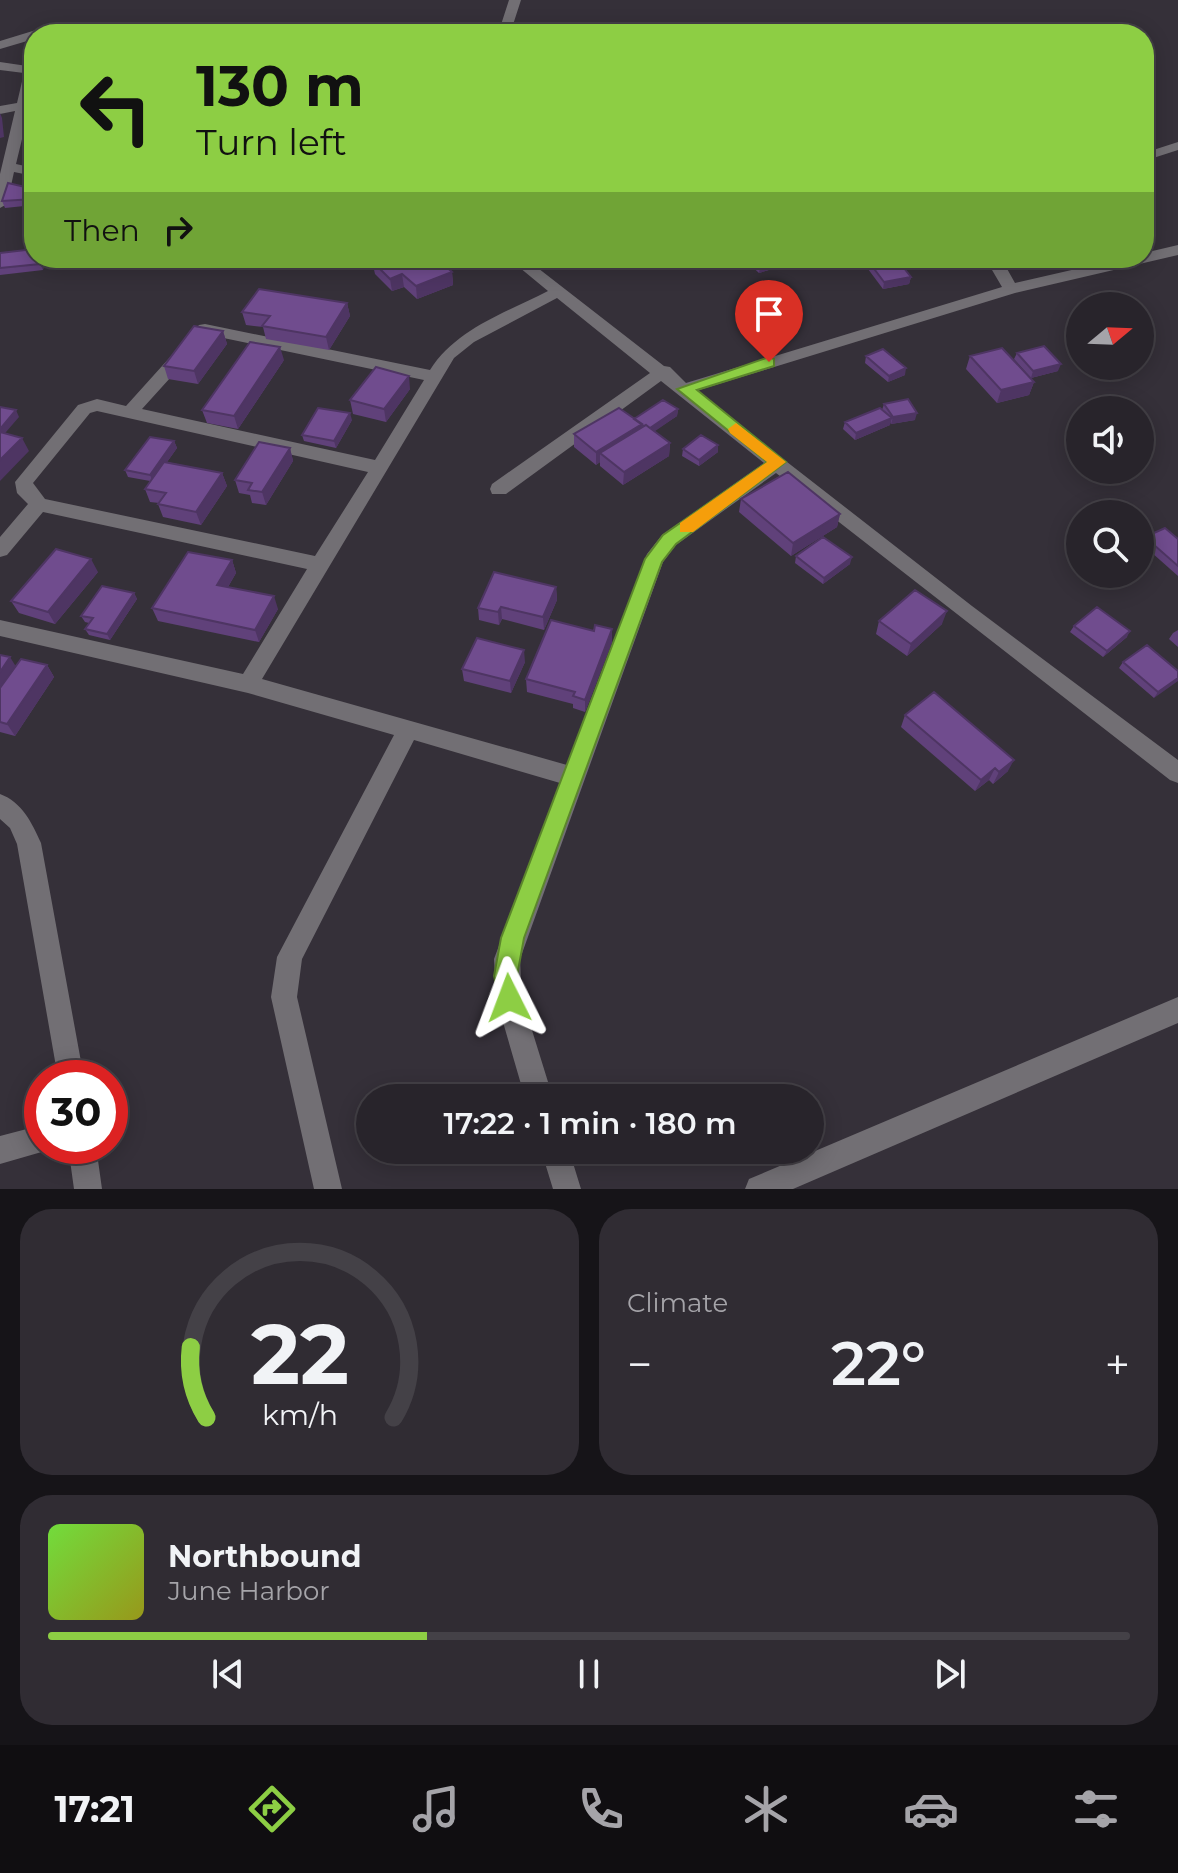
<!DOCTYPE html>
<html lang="en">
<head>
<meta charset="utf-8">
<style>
  :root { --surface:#28242b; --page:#302c33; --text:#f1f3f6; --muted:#a5a4a9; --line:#444147; --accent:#8dce44 }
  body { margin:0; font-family:Montserrat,sans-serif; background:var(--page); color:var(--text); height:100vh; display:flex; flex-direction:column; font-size:30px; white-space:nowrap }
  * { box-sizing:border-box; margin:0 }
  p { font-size:26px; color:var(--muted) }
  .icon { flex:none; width:44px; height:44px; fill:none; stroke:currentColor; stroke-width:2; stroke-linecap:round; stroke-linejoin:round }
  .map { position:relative; height:1189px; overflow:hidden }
  .details { display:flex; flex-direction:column; gap:20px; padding:20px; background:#161418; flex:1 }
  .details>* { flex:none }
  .banner { position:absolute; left:24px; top:24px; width:1130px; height:244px; border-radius:32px; box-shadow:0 4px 20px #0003,0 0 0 2px var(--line); background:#8dce44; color:#111; overflow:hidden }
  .needle { width:52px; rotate:71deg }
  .buttons { position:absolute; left:1066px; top:292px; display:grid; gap:16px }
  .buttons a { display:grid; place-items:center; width:88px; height:88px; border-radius:50%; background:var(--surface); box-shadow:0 4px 20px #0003,0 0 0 2px var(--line); font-size:40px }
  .speed { position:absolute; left:24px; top:1060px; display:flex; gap:16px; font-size:40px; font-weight:700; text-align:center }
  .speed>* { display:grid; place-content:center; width:104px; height:104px; border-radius:50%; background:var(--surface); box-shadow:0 4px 20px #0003,0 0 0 2px var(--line); line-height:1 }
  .speed .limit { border:12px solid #d22; background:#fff; color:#111 }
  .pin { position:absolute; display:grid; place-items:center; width:68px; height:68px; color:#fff; margin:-82px -34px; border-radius:50% 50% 50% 0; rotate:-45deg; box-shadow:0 0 8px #0007 }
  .pin .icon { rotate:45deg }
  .me { position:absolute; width:88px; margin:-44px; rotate:357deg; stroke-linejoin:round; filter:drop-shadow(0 0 6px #0008) }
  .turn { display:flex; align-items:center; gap:28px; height:168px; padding:0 40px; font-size:36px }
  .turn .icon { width:104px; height:104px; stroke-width:2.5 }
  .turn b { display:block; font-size:56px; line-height:68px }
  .then { display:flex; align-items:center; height:76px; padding:0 40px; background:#0003; gap:16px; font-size:30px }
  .big { font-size:60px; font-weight:600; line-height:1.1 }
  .details .tile { flex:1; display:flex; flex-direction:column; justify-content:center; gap:12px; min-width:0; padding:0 28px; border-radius:32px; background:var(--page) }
  .details .dial { align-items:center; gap:0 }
  .dial svg { height:208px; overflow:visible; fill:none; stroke:var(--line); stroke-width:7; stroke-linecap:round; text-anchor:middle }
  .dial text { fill:var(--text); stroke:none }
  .song { display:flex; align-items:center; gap:24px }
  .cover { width:96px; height:96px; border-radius:12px; background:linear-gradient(135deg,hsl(100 70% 55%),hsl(60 70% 35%)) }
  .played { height:8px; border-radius:4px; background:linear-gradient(90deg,var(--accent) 35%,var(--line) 35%) }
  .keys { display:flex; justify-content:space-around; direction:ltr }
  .heat { display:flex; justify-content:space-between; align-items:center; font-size:44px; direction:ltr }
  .details .tiles { flex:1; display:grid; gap:20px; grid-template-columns:1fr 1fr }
  .tile:last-child { grid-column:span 2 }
  .trip { position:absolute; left:356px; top:1084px; width:468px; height:80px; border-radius:40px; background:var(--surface); box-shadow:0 4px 20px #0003,0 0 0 2px var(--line); font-weight:600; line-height:80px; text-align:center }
  .menu { display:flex; height:128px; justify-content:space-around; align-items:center; background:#100e11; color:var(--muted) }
  .menu .icon { width:56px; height:56px }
  .menu .active { color:var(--accent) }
  .menu b { font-size:36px; color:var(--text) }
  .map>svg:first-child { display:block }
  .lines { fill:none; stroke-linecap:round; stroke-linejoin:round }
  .minor { fill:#726f74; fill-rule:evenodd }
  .wall { fill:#60417a }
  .shaded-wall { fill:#4e3563 }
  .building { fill:#704c8e; stroke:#4e3563; stroke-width:2 }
  .route { fill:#8dce44; stroke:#5c862c; stroke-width:2 }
  .slow { fill:#f59e0b }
</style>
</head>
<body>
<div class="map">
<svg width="1178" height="1189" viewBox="0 0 1178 1189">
  <rect width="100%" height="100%" fill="#353039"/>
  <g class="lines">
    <path class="minor" d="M509,0H521L510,34H498Z
      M77,25L111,34H34V39L0,49V41L36,30Z
      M0,62L34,67L30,106L16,164L34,168V176L14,172L7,204L0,208V174L15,111L0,114V106L17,103L24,73L0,70Z
      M1178,142V150L1144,161V153Z
      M1178,245V255L1015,293L696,391L972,606L1178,760V783L1170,780L776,473L676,545L663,562L520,959L522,998L553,1098H525L496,998L494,959L560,783L414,740L302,959L297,997L342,1189H314L271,997L277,957L394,735L248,693L0,636V620L243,674L307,569L43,512L7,555L0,557V537L28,504L17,493L15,482L78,405L97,399L126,406L199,325L205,324L430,370C456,329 505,313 548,291L508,258H525L664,366L670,367L686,383L1002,287L985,258H1001L1015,283L1124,258H1144V253ZM557,298L650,373L492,484L490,489L492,494H506L661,381L764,463L662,535L647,554L567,765L262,679L454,358L474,342ZM209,335L424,380L375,460L142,409ZM97,411L368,472L315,556L45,499L33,483L90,413Z
      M0,794C22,802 32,823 41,843L84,1078H58L17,844L10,828L0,819Z
      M1178,997V1023L793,1189H745L749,1179Z
      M42,1125V1146H53L52,1149L0,1164V1136Z
      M68,1146H96L102,1189H74Z
      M541,1150H569L581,1189H553Z"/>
  </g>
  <path class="wall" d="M34,189V205L5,208L2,201Z
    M0,253L34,258H45L43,270L0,275Z
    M746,258H790L789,264L759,273L746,261Z
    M866,258L911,277L909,284L883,289L865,265Z
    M372,261L452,272L453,285L417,299L404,287L392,291L375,274Z
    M347,303L350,316L329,350L266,339L263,327L246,325L242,312Z
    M223,331L227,344L198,384L168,379L164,366Z
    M1017,353L1058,371L1031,378L1014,359Z
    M866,356L905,375L888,382L865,363Z
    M970,356L1034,382L1029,395L997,403L966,369Z
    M284,360L238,429L207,423L202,410Z
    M410,389L386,422L353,414L350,400Z
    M884,404L915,420L891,424L890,422V425L855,440L843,429L845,422L882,410Z
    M678,409L677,416L654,431L670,443L669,456L623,485L600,466V462L596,465L574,447V434Z
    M352,420L336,448L304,441L302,435Z
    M174,441L177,448L167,462L222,473L227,486L201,525L163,517L158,504L159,503L150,502L145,489L150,481L128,477L125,470Z
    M718,445V452L699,466L682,456L683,449Z
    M290,448L293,461L266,505L252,503L250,495L239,493L235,480Z
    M741,499L840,514L837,527L791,556L739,512Z
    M1145,537L1178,539V576L1151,552L1148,557L1142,542Z
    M796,556L850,564L823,584L795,563Z
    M232,560L236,573L228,587L278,609L259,642L158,621L152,608Z
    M98,572L55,624L19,613L11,601Z
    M556,587L557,600L544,630L502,619L499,625L479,620L478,608Z
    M134,593L137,599L110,640L89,635L85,629L89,623L85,622L81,616Z
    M879,621L942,624L907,656L876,634Z
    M1074,626L1127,637L1103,657L1070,632Z
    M612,629V642L585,712L573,708V704L527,692L526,679L594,631Z
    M1178,630V647L1169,639L1173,633Z
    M0,655L16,666L47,665L54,677L15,736L0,732Z
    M525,662L511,693L464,681L462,669Z
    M1123,662L1178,671L1154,698L1119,668Z
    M905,715L1008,771L993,784L989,780L975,791L901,727Z"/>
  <path class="shaded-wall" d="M0,113L2,118L4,137L0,138Z
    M41,258H45L43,270L40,264Z
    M787,258H790L789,264L759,273L760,267Z
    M452,272L453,285L417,299L416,286Z
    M402,274L404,287L392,291L390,279Z
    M911,277L909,284L883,289L884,282Z
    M347,303L350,316L329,350L326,337Z
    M223,331L227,344L198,384L194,371Z
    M280,347L284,360L238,429L234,416Z
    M1061,364L1058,371L1031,378L1033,371Z
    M906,368L905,375L888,382L889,376Z
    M409,376L410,389L386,422L384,409Z
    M1034,382L1029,395L997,403L1001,390Z
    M678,409L677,416L648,436V429Z
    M16,410L19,417L0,439V429Z
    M350,413L352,420L336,448L334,441Z
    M917,413L915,420L891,424L893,417Z
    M892,418L890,425L855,440L856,433Z
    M642,424L641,437L600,453V462L596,465V452Z
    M22,438L29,451L0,481V460Z
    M174,441L177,448L153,482L150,475Z
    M670,443L669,456L623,485L624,472Z
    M718,445V452L699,466V460Z
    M290,448L293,461L266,505L262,492Z
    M222,473L227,486L201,525L196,512Z
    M840,514L837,527L791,556L793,543Z
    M1152,551L1148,557L1140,561V556Z
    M852,557L850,564L823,584L824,578Z
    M91,559L98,572L55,624L48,612Z
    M232,560L236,573L222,597L217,585Z
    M556,587L557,600L544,630L543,617Z
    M134,593L137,599L110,640L107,634Z
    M274,596L278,609L259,642L255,630Z
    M501,607L502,619L499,625L498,612Z
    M947,611L942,624L907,656L911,644Z
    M612,629V642L585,712V700Z
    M1130,631L1127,637L1103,657L1107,651Z
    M524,650L525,662L511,693L510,681Z
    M10,657L18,670L0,696V672Z
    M47,665L54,677L15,736L7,724Z
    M1178,678V681L1154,698L1158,692Z
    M1014,760L1008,771L993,784L999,772Z
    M995,768L989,780L975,791L981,780Z"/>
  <path class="building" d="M8,183L34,189V199L2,201Z
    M34,249V258H41L40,264L0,268V253Z
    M381,258H437L452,272L416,286L402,274L390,279L372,261Z
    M750,258H787L760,267Z
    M866,258H896L911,277L884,282Z
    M259,289L347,303L326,337L262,326L270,316L242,312Z
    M194,326L223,331L194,371L164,366Z
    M250,342L280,347L234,416L202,410Z
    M1044,346L1061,364L1033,371L1017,353Z
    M1002,348L1034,382L1001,390L970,356Z
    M883,349L906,368L889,376L866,356Z
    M376,367L409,376L384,409L350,400Z
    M908,399L917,413L893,417L884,404Z
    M663,400L678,409L650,428L646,425L644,426L634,419Z
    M0,407L16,410L0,429Z
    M318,408L350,413L334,441L302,435Z
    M619,408L642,424L596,452L574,434Z
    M880,408L892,418L856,433L845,422Z
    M646,425L670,443L624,472L600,453Z
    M0,432L22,438L0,460Z
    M701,435L718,445L699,460L683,449Z
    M150,437L174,441L150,475L125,470Z
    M259,442L290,448L262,492L248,490L252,483L235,480Z
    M164,462L222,473L196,512L158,504L166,493L145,489Z
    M788,472L840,514L793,543L741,499Z
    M1165,528L1178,539V566L1145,537Z
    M823,537L852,557L824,578L796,556Z
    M1140,540L1152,551L1140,556Z
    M56,549L91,559L48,612L11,601Z
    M188,552L232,560L217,585L274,596L255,630L152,608Z
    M494,572L556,587L543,617L501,607L498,612L478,608Z
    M102,586L134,593L107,634L85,629L93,618L81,616Z
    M915,590L947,611L911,644L879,621Z
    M1097,607L1130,631L1107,651L1074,626Z
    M551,620L594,631L595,625L612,629L585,700L573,696L575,692L526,679Z
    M477,638L524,650L510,681L462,669Z
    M1147,645L1178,671V678L1158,692L1123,662Z
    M0,655L10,657L0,672Z
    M21,659L47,665L7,724L0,722V688Z
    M934,692L1014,760L999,772L995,768L981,780L905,715Z"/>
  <path class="route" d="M769,357L774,359V366L697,390L786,462L676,544L662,562L524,938L517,976L521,998L518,1006L509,1010L501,1006L494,976L501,938L645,559L663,535L767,462L677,389Z"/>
  <path class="slow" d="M736,423L786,462L693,532H680V523L767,462L730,433L728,429Z"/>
</svg>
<div class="buttons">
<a><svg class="needle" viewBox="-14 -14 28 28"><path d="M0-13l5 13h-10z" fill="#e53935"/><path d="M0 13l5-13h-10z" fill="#a5a4a9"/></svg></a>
<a><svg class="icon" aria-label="sound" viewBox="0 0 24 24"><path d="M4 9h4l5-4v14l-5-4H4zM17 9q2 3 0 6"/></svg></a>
<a><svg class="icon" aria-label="search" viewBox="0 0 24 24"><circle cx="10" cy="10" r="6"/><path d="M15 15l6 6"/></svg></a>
</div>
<div class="speed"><div class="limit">30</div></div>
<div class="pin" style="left:769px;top:362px;background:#d93025"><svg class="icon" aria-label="arrive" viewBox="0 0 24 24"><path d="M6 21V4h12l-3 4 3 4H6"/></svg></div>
<svg class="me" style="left:509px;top:998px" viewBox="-20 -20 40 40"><path d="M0-17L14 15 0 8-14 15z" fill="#8dce44" stroke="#fff" stroke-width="4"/></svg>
<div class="trip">17:22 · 1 min · 180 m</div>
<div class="banner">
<div class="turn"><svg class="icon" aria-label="left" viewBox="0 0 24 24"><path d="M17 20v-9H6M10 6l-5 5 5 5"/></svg><div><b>130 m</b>Turn left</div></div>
<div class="then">Then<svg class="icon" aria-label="right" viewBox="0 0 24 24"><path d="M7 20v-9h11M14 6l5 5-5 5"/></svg></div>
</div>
</div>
<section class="details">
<div class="tiles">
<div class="tile dial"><svg viewBox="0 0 100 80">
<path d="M14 69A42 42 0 1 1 86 69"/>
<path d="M14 69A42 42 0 0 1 8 42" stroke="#8dce44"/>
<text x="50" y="56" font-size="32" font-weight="700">22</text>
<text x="50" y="72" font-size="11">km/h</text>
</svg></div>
<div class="tile"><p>Climate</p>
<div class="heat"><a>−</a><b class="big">22°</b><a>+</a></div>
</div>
<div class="tile">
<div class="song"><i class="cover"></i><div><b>Northbound</b><p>June Harbor</p></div></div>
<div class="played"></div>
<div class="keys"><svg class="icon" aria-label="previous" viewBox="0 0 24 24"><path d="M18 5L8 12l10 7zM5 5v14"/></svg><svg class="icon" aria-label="pause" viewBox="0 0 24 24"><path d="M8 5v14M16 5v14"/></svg><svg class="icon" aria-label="next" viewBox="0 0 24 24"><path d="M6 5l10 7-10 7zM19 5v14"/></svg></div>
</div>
</div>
</section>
<nav class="menu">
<b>17:21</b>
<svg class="icon active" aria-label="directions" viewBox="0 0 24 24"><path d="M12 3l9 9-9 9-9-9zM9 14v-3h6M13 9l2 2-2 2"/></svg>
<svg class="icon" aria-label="music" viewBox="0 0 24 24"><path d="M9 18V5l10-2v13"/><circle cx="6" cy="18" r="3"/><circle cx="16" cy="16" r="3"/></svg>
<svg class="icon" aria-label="phone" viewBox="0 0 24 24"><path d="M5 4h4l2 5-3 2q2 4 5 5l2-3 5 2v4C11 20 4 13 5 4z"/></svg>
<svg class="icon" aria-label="climate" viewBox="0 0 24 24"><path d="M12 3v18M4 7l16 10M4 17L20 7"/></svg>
<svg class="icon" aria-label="car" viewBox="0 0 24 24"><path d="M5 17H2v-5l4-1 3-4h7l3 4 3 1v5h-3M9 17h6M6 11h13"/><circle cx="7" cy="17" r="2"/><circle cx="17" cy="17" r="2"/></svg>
<svg class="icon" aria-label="filters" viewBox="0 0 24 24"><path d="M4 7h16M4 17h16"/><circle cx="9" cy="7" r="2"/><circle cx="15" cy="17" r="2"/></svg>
</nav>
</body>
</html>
